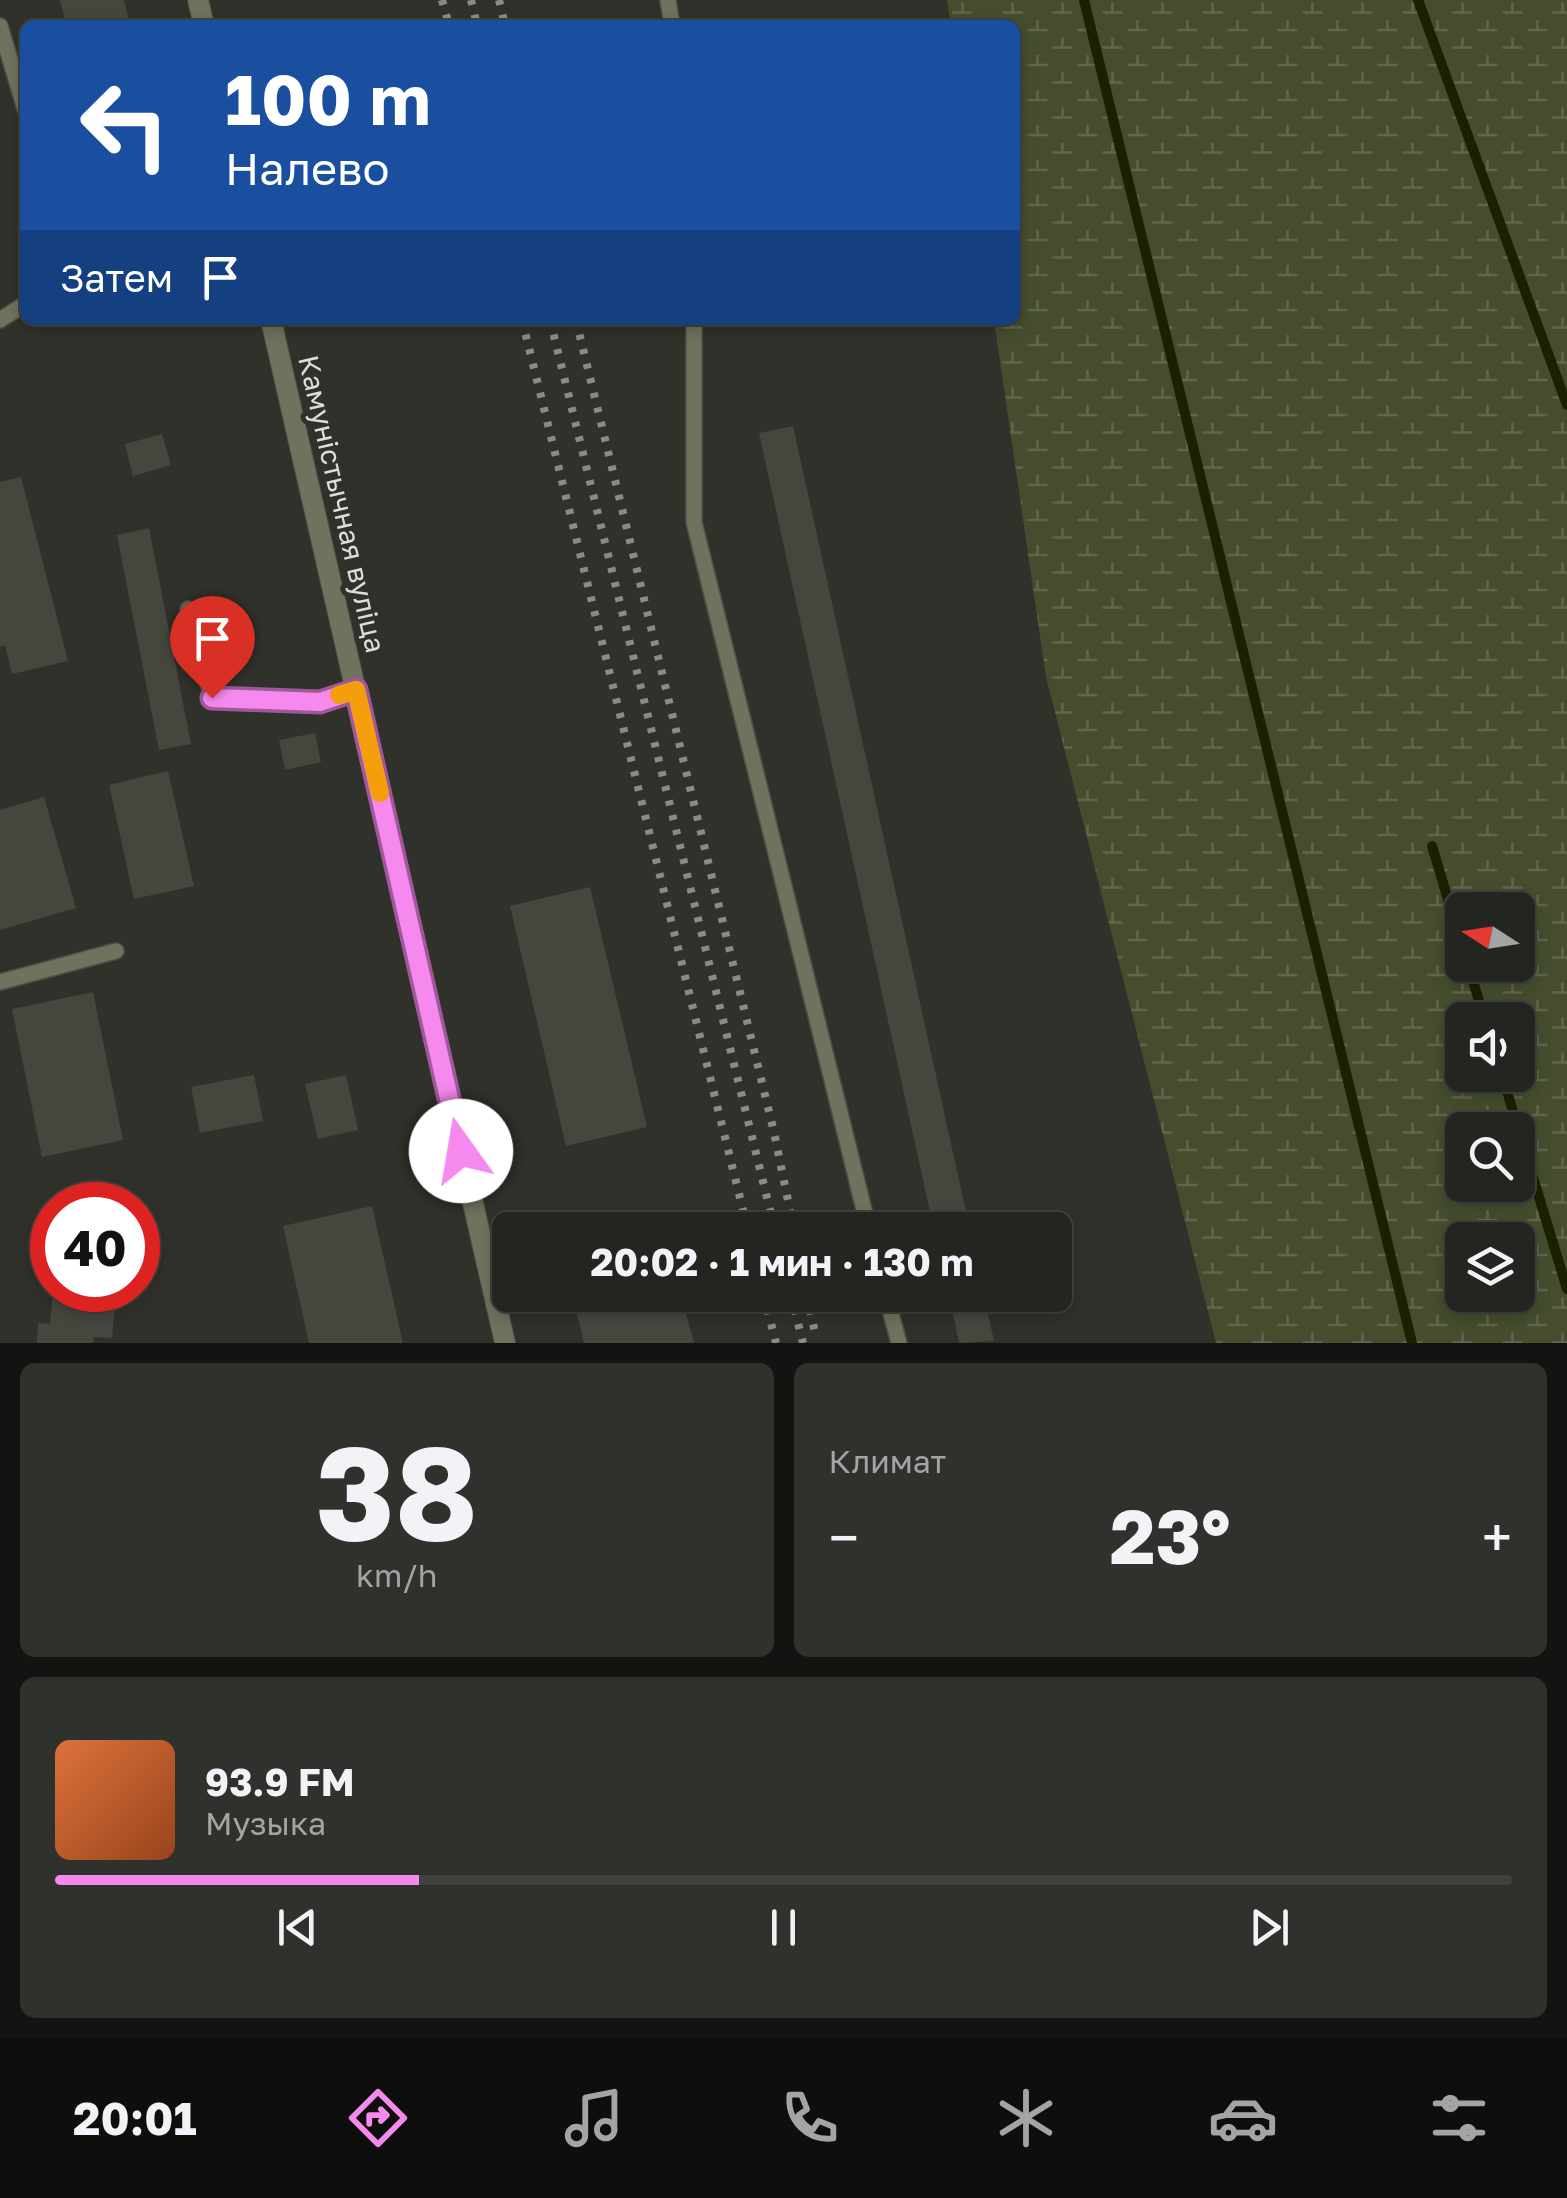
<!DOCTYPE html>
<html lang="ru">
<head>
<meta charset="utf-8">
<style>
  :root { --surface:#232520; --page:#2f312d; --text:#f1f3f6; --muted:#a3a5a5; --line:#40423e; --accent:#f589ee }
  body { margin:0; font-family:"Golos Text",sans-serif; background:var(--page); color:var(--text); height:100vh; display:flex; flex-direction:column; font-size:38px; white-space:nowrap }
  * { box-sizing:border-box; margin:0 }
  p { font-size:32px; color:var(--muted) }
  .icon { flex:none; width:55px; height:55px; fill:none; stroke:currentColor; stroke-width:2; stroke-linecap:round; stroke-linejoin:round }
  .map { position:relative; height:1343px; overflow:hidden }
  .side { display:flex; flex-direction:column; gap:20px; padding:20px; background:#131412; flex:1 }
  .side>* { flex:none }
  .banner { position:absolute; left:20px; top:20px; width:1000px; height:305px; border-radius:15px; box-shadow:0 5px 15px #0003,0 0 0 2px var(--line); background:#1a4fa0; color:#fff; overflow:hidden }
  .needle { width:65px; rotate:282deg }
  .fabs { position:absolute; left:1445px; top:892px; display:grid; gap:20px }
  .fabs a { display:grid; place-items:center; width:90px; height:90px; border-radius:15px; background:var(--surface); box-shadow:0 5px 15px #0003,0 0 0 2px var(--line); font-size:50px }
  .speed { position:absolute; left:30px; top:1182px; display:flex; gap:20px; font-size:50px; font-weight:700; text-align:center }
  .speed>* { display:grid; place-content:center; width:130px; height:130px; border-radius:50%; background:var(--surface); box-shadow:0 5px 15px #0003,0 0 0 2px var(--line); line-height:1 }
  .speed .limit { border:15px solid #d22; background:#fff; color:#111 }
  .pin { position:absolute; display:grid; place-items:center; width:85px; height:85px; color:#fff; margin:-102px -42px; border-radius:50% 50% 50% 0; rotate:-45deg; box-shadow:0 0 10px #0007 }
  .pin .icon { rotate:45deg }
  .me { position:absolute; width:110px; margin:-55px; rotate:347deg; stroke-linejoin:round; filter:drop-shadow(0 0 8px #0008) }
  .turn { display:flex; align-items:center; gap:35px; height:210px; padding:0 40px; font-size:45px }
  .turn .icon { width:130px; height:130px; stroke-width:2.5 }
  .turn b { display:block; font-size:70px; line-height:85px }
  .then { display:flex; align-items:center; height:95px; padding:0 40px; background:#0003; gap:20px; font-size:38px }
  .big { font-size:75px; font-weight:700; line-height:1.1 }
  .side .tile { flex:1; display:flex; flex-direction:column; justify-content:center; gap:15px; min-width:0; padding:0 35px; border-radius:15px; background:var(--page) }
  .side .dial { align-items:center; gap:0 }
  .dial b { font-size:130px; line-height:1 }
  .song { display:flex; align-items:center; gap:30px }
  .cover { width:120px; height:120px; border-radius:15px; background:linear-gradient(135deg,hsl(20 70% 55%),hsl(20 70% 35%)) }
  .played { height:10px; border-radius:5px; background:linear-gradient(90deg,var(--accent) 25%,var(--line) 25%) }
  .keys { display:flex; justify-content:space-around; direction:ltr }
  .heat { display:flex; justify-content:space-between; align-items:center; font-size:55px; direction:ltr }
  .side .tiles { flex:1; display:grid; gap:20px; grid-template-columns:1fr 1fr }
  .tile:last-child { grid-column:span 2 }
  .trip { position:absolute; left:492px; top:1212px; width:580px; height:100px; border-radius:15px; background:var(--surface); box-shadow:0 5px 15px #0003,0 0 0 2px var(--line); font-weight:700; line-height:100px; text-align:center }
  .tabs { display:flex; height:160px; justify-content:space-around; align-items:center; background:#0e0f0d; color:var(--muted) }
  .tabs .icon { width:70px; height:70px }
  .tabs .selected { color:var(--accent) }
  .tabs b { font-size:45px; color:var(--text) }
  .map>svg:first-child { display:block }
  .wetland { fill:url(#wetland-marsh); fill-rule:evenodd }
  .lines { fill:none; stroke-linecap:round; stroke-linejoin:round }
  .stream { stroke:#1a2100; stroke-width:10 }
  .building { fill:#45473f }
  .service-casing { stroke:#4b4d46; stroke-width:18 }
  .tertiary-casing { stroke:#4b4d46; stroke-width:22 }
  .service { stroke:#6d735d; stroke-width:15 }
  .tertiary { stroke:#6d735d; stroke-width:20 }
  .rail { stroke:#8a8b85; stroke-width:8; stroke-dasharray:5 10; stroke-linecap:butt }
  .route-casing { stroke:#9f599b; stroke-width:25 }
  .route { stroke:#f589ee; stroke-width:18 }
  .slow { stroke:#f59e0b; stroke-width:18 }
  .labels { text-anchor:middle; stroke-width:10; stroke-linejoin:round; paint-order:stroke }
  .street-label { font-size:28px; fill:#ddded9; stroke:#2f312a }
</style>
</head>
<body>
<div class="map">
<svg width="1567" height="1343" viewBox="0 0 1567 1343">
  <defs>
    <pattern id="wetland-marsh" width="20" height="14" patternUnits="userSpaceOnUse" patternTransform="scale(2.5)"><rect width="20" height="14" fill="#454d2e"/><path d="M1 5h8M5 5V1M11 12h8M15 12V8" fill="none" stroke="#5f664c"/></pattern>
  </defs>
  <rect width="100%" height="100%" fill="#2f312a"/>
  <path class="wetland" d="M947,0H1567V1343H1216L1046,677L994,320H1015V25H951ZM1462,910H1518V965H1462ZM1462,1020H1518V1075H1462ZM1462,1130H1518V1185H1462ZM1462,1240H1518V1295H1462Z"/>
  <g class="lines">
    <path class="stream" d="M1084,0L1412,1343
      M1418,0L1567,405
      M1432,846L1462,946
      M1468,965L1485,1020
      M1502,1075L1567,1289"/>
  </g>
  <path class="building" d="M60,0H124L130,25H66Z
    M793,426L970,1230H934L759,433Z
    M162,434L171,465L133,476L125,444Z
    M21,477L68,661L12,674L5,645L0,647V482Z
    M149,528L191,744L159,750L117,535Z
    M315,733L321,762L285,770L279,740Z
    M168,771L194,886L134,899L109,785Z
    M44,797L76,908L0,930V810Z
    M590,887L647,1127L566,1146L510,906Z
    M93,992L123,1140L42,1157L12,1009Z
    M254,1075L263,1121L200,1133L191,1087Z
    M346,1075L358,1130L318,1139L305,1084Z
    M372,1206L403,1343H309L283,1226Z
    M53,1290H116L112,1338L94,1337L93,1343H37L38,1323L50,1324Z
    M630,1295H681L694,1343H584L576,1310Z
    M949,1295H984L994,1341L959,1343Z"/>
  <g class="lines">
    <defs>
      <path id="service" d="M668,0L672,25
        M0,26L25,109
        M0,320L25,304
        M694,320V522L869,1230
        M188,609L212,698L321,701L356,690
        M0,982L116,951
        M886,1295L899,1343"/>
      <path id="tertiary" d="M198,0L204,25
        M271,320L505,1343"/>
    </defs>
    <use href="#service" class="service-casing"/>
    <use href="#tertiary" class="tertiary-casing"/>
    <use href="#service" class="service"/>
    <use href="#tertiary" class="tertiary"/>
    <path class="rail" d="M442,0L449,25
      M471,0L477,25
      M499,0L505,25
      M522,320L748,1230
      M550,320L775,1230
      M576,320L774,1132L794,1230
      M764,1295L776,1343
      M791,1295L803,1343
      M807,1295L815,1333"/>
  </g>
  <g class="lines">
    <defs>
      <path id="route" d="M212,698L320,702L356,690L461,1151"/>
    </defs>
    <use href="#route" class="route-casing"/>
    <use href="#route" class="route"/>
    <path class="slow" d="M339,695L356,690L380,793"/>
  </g>
  <g class="labels">
    <g class="street-label">
      <text transform="translate(342 504) rotate(77)" y="10">Камуністычная вуліца</text>
    </g>
  </g>
</svg>
<div class="fabs">
<a><svg class="needle" viewBox="-14 -14 28 28"><path d="M0-13l5 13h-10z" fill="#e53935"/><path d="M0 13l5-13h-10z" fill="#a3a5a5"/></svg></a>
<a><svg class="icon" aria-label="sound" viewBox="0 0 24 24"><path d="M4 9h4l5-4v14l-5-4H4zM17 9q2 3 0 6"/></svg></a>
<a><svg class="icon" aria-label="search" viewBox="0 0 24 24"><circle cx="10" cy="10" r="6"/><path d="M15 15l6 6"/></svg></a>
<a><svg class="icon" aria-label="layers" viewBox="0 0 24 24"><path d="M12 4l9 5-9 5-9-5zM3 14l9 5 9-5"/></svg></a>
</div>
<div class="speed"><div class="limit">40</div></div>
<div class="pin" style="left:212px;top:698px;background:#d93025"><svg class="icon" aria-label="arrive" viewBox="0 0 24 24"><path d="M6 21V4h12l-3 4 3 4H6"/></svg></div>
<svg class="me" style="left:461px;top:1151px" viewBox="-20 -20 40 40"><circle r="19" fill="#fff"/><path d="M0-13L10 11 0 6-10 11z" fill="#f589ee"/></svg>
<div class="trip">20:02 · 1 мин · 130 m</div>
<div class="banner">
<div class="turn"><svg class="icon" aria-label="left" viewBox="0 0 24 24"><path d="M17 20v-9H6M10 6l-5 5 5 5"/></svg><div><b>100 m</b>Налево</div></div>
<div class="then">Затем<svg class="icon" aria-label="arrive" viewBox="0 0 24 24"><path d="M6 21V4h12l-3 4 3 4H6"/></svg></div>
</div>
</div>
<section class="side">
<div class="tiles">
<div class="tile dial"><b>38</b><p>km/h</p></div>
<div class="tile"><p>Климат</p>
<div class="heat"><a>−</a><b class="big">23°</b><a>+</a></div>
</div>
<div class="tile">
<div class="song"><i class="cover"></i><div><b>93.9 FM</b><p>Музыка</p></div></div>
<div class="played"></div>
<div class="keys"><svg class="icon" aria-label="previous" viewBox="0 0 24 24"><path d="M18 5L8 12l10 7zM5 5v14"/></svg><svg class="icon" aria-label="pause" viewBox="0 0 24 24"><path d="M8 5v14M16 5v14"/></svg><svg class="icon" aria-label="next" viewBox="0 0 24 24"><path d="M6 5l10 7-10 7zM19 5v14"/></svg></div>
</div>
</div>
</section>
<nav class="tabs">
<b>20:01</b>
<svg class="icon selected" aria-label="directions" viewBox="0 0 24 24"><path d="M12 3l9 9-9 9-9-9zM9 14v-3h6M13 9l2 2-2 2"/></svg>
<svg class="icon" aria-label="music" viewBox="0 0 24 24"><path d="M9 18V5l10-2v13"/><circle cx="6" cy="18" r="3"/><circle cx="16" cy="16" r="3"/></svg>
<svg class="icon" aria-label="phone" viewBox="0 0 24 24"><path d="M5 4h4l2 5-3 2q2 4 5 5l2-3 5 2v4C11 20 4 13 5 4z"/></svg>
<svg class="icon" aria-label="climate" viewBox="0 0 24 24"><path d="M12 3v18M4 7l16 10M4 17L20 7"/></svg>
<svg class="icon" aria-label="car" viewBox="0 0 24 24"><path d="M5 17H2v-5l4-1 3-4h7l3 4 3 1v5h-3M9 17h6M6 11h13"/><circle cx="7" cy="17" r="2"/><circle cx="17" cy="17" r="2"/></svg>
<svg class="icon" aria-label="filters" viewBox="0 0 24 24"><path d="M4 7h16M4 17h16"/><circle cx="9" cy="7" r="2"/><circle cx="15" cy="17" r="2"/></svg>
</nav>
</body>
</html>
